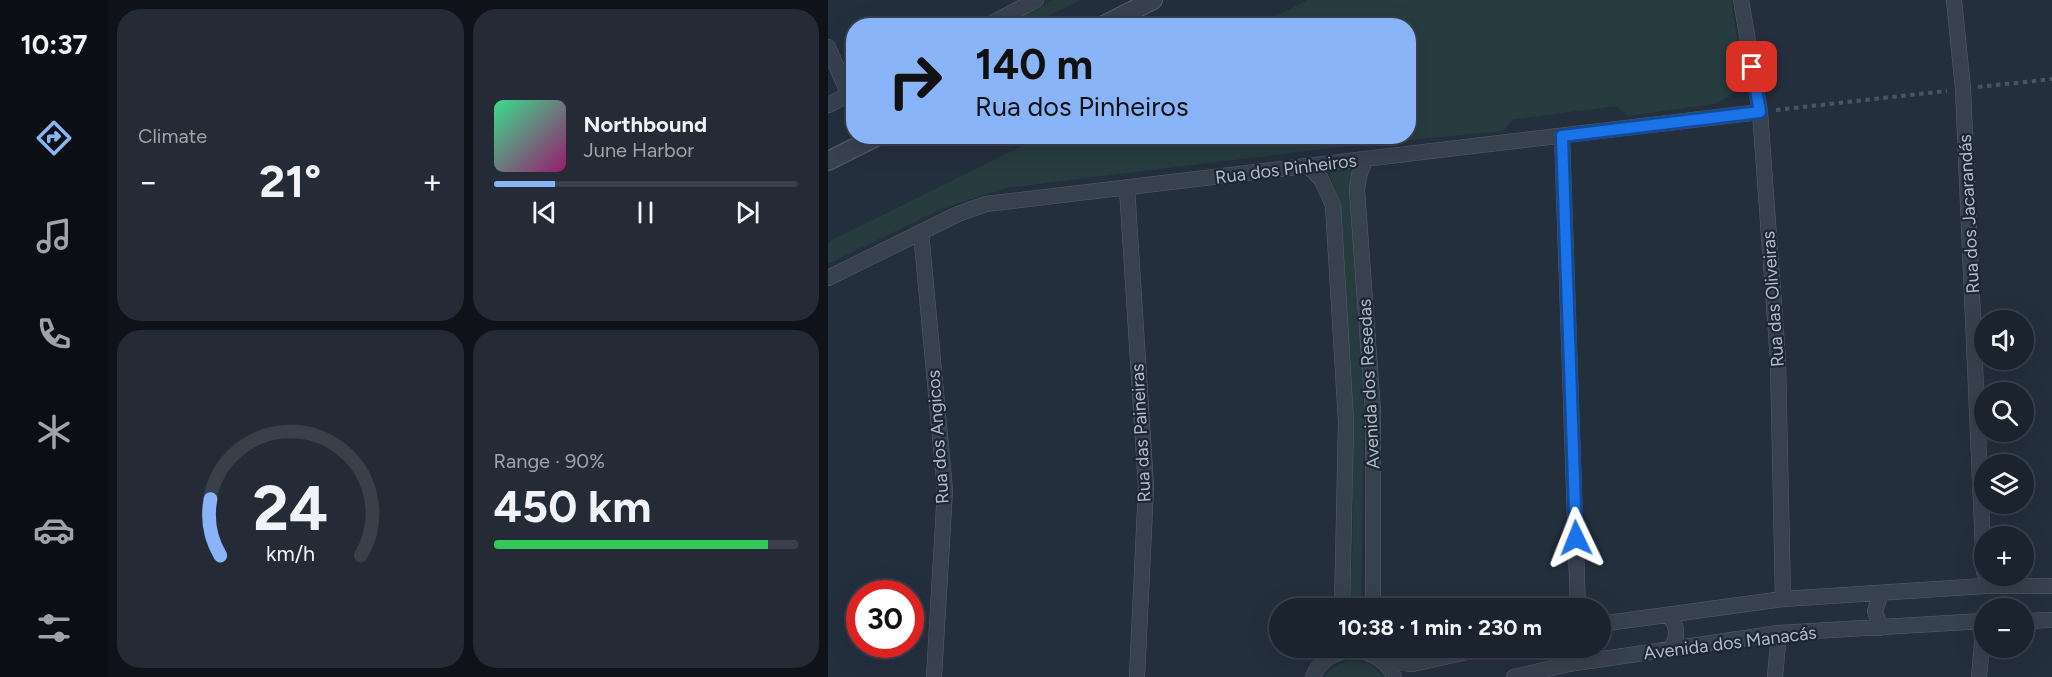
<!DOCTYPE html>
<html lang="en">
<head>
<meta charset="utf-8">
<style>
  :root { --surface:#1b232e; --page:#242b36; --text:#f1f3f6; --muted:#a0a4aa; --line:#39404a; --accent:#8ab4f8 }
  body { margin:0; font-family:Figtree,sans-serif; background:var(--page); color:var(--text); height:100vh; display:flex; flex-direction:column; font-size:22px; white-space:nowrap }
  * { box-sizing:border-box; margin:0 }
  p { font-size:20px; color:var(--muted) }
  .icon { flex:none; width:33px; height:33px; fill:none; stroke:currentColor; stroke-width:2; stroke-linecap:round; stroke-linejoin:round }
  .map { position:relative; flex:1; overflow:hidden }
  .panel { display:flex; flex-direction:column; gap:9px; padding:9px; background:#0f1319; width:720px }
  .panel>* { flex:none }
  .guide { position:absolute; left:18px; top:18px; width:570px; height:126px; border-radius:24px; box-shadow:0 6px 24px #0002,0 0 0 2px var(--line); background:#8ab4f8; color:#111; overflow:hidden }
  .buttons { position:absolute; left:1146px; top:310px; display:grid; gap:12px }
  .buttons a { display:grid; place-items:center; width:60px; height:60px; border-radius:50%; background:var(--surface); box-shadow:0 6px 24px #0002,0 0 0 2px var(--line); font-size:30px }
  .speed { position:absolute; left:18px; top:580px; display:flex; gap:12px; font-size:30px; font-weight:700; text-align:center }
  .speed>* { display:grid; place-content:center; width:78px; height:78px; border-radius:50%; background:var(--surface); box-shadow:0 6px 24px #0002,0 0 0 2px var(--line); line-height:1 }
  .speed .limit { border:9px solid #d22; background:#fff; color:#111 }
  .pin { position:absolute; display:grid; place-items:center; width:51px; height:51px; color:#fff; margin:-26px; border-radius:12px; box-shadow:0 3px 9px #0006 }
  .me { position:absolute; width:66px; margin:-33px; rotate:358deg; stroke-linejoin:round; filter:drop-shadow(0 0 4px #0008) }
  .turn { display:flex; align-items:center; gap:21px; height:126px; padding:0 30px; font-size:27px }
  .turn .icon { width:78px; height:78px; stroke-width:2.5 }
  .turn b { display:block; font-size:42px; line-height:51px }
  .big { font-size:45px; font-weight:700; line-height:1.1 }
  .panel .tile { flex:1; display:flex; flex-direction:column; justify-content:center; gap:9px; min-width:0; padding:0 21px; border-radius:24px; background:var(--page) }
  .panel .dial { align-items:center; gap:0 }
  .dial svg { height:156px; overflow:visible; fill:none; stroke:var(--line); stroke-width:7; stroke-linecap:round; text-anchor:middle }
  .dial text { fill:var(--text); stroke:none }
  .song { display:flex; align-items:center; gap:18px }
  .cover { width:72px; height:72px; border-radius:9px; background:linear-gradient(135deg,hsl(150 70% 55%),hsl(320 70% 35%)) }
  .played { height:6px; border-radius:3px; background:linear-gradient(90deg,var(--accent) 20%,var(--line) 20%) }
  .keys { display:flex; justify-content:space-around; direction:ltr }
  .heat { display:flex; justify-content:space-between; align-items:center; font-size:33px; direction:ltr }
  .charge { height:9px; border-radius:4px; background:linear-gradient(90deg,#34c759 90%,var(--line) 0) }
  .panel .tiles { flex:1; display:grid; gap:9px; grid-template-columns:repeat(2,1fr) }
  .trip { position:absolute; left:441px; top:598px; width:342px; height:60px; border-radius:30px; background:var(--surface); box-shadow:0 6px 24px #0002,0 0 0 2px var(--line); font-weight:700; line-height:60px; text-align:center }
  main { display:flex; flex:1; min-height:0 }
  .dock { display:flex; flex-direction:column; width:108px; justify-content:space-around; align-items:center; background:#0b0e12; color:var(--muted) }
  .dock .icon { width:42px; height:42px }
  .dock .active { color:var(--accent) }
  .dock b { font-size:27px; color:var(--text) }
  .map>svg:first-child { display:block }
  .green { fill:#263c3f }
  .lines { fill:none; stroke-linecap:round; stroke-linejoin:round }
  .minor-casing { stroke:#565f6c; stroke-width:16 }
  .tertiary-casing { stroke:#565f6c; stroke-width:20 }
  .path { stroke:#44595c; stroke-width:4; stroke-dasharray:4.5 4.5; stroke-linecap:butt }
  .minor { stroke:#38414e; stroke-width:15 }
  .tertiary { stroke:#38414e; stroke-width:18 }
  .route-casing { stroke:#114b97; stroke-width:15 }
  .route { stroke:#1a73e8; stroke-width:10 }
  .labels { text-anchor:middle; stroke-width:4.5; stroke-linejoin:round; paint-order:stroke }
  .street-label { font-size:18px; fill:#b4bcc9; stroke:#1d2633 }
</style>
</head>
<body>
<main>
<nav class="dock">
<b>10:37</b>
<svg class="icon active" aria-label="directions" viewBox="0 0 24 24"><path d="M12 3l9 9-9 9-9-9zM9 14v-3h6M13 9l2 2-2 2"/></svg>
<svg class="icon" aria-label="music" viewBox="0 0 24 24"><path d="M9 18V5l10-2v13"/><circle cx="6" cy="18" r="3"/><circle cx="16" cy="16" r="3"/></svg>
<svg class="icon" aria-label="phone" viewBox="0 0 24 24"><path d="M5 4h4l2 5-3 2q2 4 5 5l2-3 5 2v4C11 20 4 13 5 4z"/></svg>
<svg class="icon" aria-label="climate" viewBox="0 0 24 24"><path d="M12 3v18M4 7l16 10M4 17L20 7"/></svg>
<svg class="icon" aria-label="car" viewBox="0 0 24 24"><path d="M5 17H2v-5l4-1 3-4h7l3 4 3 1v5h-3M9 17h6M6 11h13"/><circle cx="7" cy="17" r="2"/><circle cx="17" cy="17" r="2"/></svg>
<svg class="icon" aria-label="filters" viewBox="0 0 24 24"><path d="M4 7h16M4 17h16"/><circle cx="9" cy="7" r="2"/><circle cx="15" cy="17" r="2"/></svg>
</nav>
<section class="panel">
<div class="tiles">
<div class="tile"><p>Climate</p>
<div class="heat"><a>−</a><b class="big">21°</b><a>+</a></div>
</div>
<div class="tile">
<div class="song"><i class="cover"></i><div><b>Northbound</b><p>June Harbor</p></div></div>
<div class="played"></div>
<div class="keys"><svg class="icon" aria-label="previous" viewBox="0 0 24 24"><path d="M18 5L8 12l10 7zM5 5v14"/></svg><svg class="icon" aria-label="pause" viewBox="0 0 24 24"><path d="M8 5v14M16 5v14"/></svg><svg class="icon" aria-label="next" viewBox="0 0 24 24"><path d="M6 5l10 7-10 7zM19 5v14"/></svg></div>
</div>
<div class="tile dial"><svg viewBox="0 0 100 80">
<path d="M14 69A42 42 0 1 1 86 69"/>
<path d="M14 69A42 42 0 0 1 9 40" stroke="#8ab4f8"/>
<text x="50" y="56" font-size="32" font-weight="700">24</text>
<text x="50" y="72" font-size="11">km/h</text>
</svg></div>
<div class="tile"><p>Range · 90%</p><b class="big">450 km</b><div class="charge"></div></div>
</div>
</section>
<div class="map">
<svg width="1224" height="677" viewBox="0 0 1224 677">
  <rect width="100%" height="100%" fill="#242f3e"/>
  <path class="green" d="M225,0H253L202,25L175,26Z
    M480,0H903L914,69L912,83L903,96L887,104L800,116L789,106L685,119L675,131L519,146L178,188L113,209L0,264V242L212,137L580,136V26L430,25Z
    M523,169L525,173L536,411L533,609H522L525,532V413L512,210L507,187L501,175L503,172Z
    M522,661L542,664L556,677H496C503,668 511,663 522,661Z"/>
  <g class="lines">
    <defs>
      <path id="minor" d="M913,0L932,112L950,360L955,599
        M1126,0L1135,89L1156,572
        M158,26L208,0
        M0,47L21,95
        M0,105L26,92
        M734,136L750,609
        M537,160L531,176L529,190L545,411V609
        M480,166L493,179L505,205L518,422L514,609
        M299,188L318,487L309,677
        M93,232L117,490L106,677
        M0,278L130,214L158,204L932,112
        M840,615C850,625 851,637 842,649
        M1196,621L1224,620
        M772,624L955,599L1157,586H1224
        M1052,628L1047,611L1053,593
        M556,661L585,664L657,648
        M485,677C499,641 552,643 566,677
        M686,677L741,664L951,633L1156,621
        M947,677L951,633
        M1151,677L1156,621"/>
      <path id="tertiary" d="M274,26L325,0
        M0,161L50,136"/>
    </defs>
    <use href="#minor" class="minor-casing"/>
    <use href="#tertiary" class="tertiary-casing"/>
    <path class="path" d="M1150,87L1224,79
      M948,110L1119,91"/>
    <use href="#minor" class="minor"/>
    <use href="#tertiary" class="tertiary"/>
  </g>
  <g class="lines">
    <defs>
      <path id="route" d="M748,538L734,136L932,112L924,67"/>
    </defs>
    <use href="#route" class="route-casing"/>
    <use href="#route" class="route"/>
  </g>
  <g class="labels">
    <g class="street-label">
      <text transform="translate(458 169) rotate(-7)" y="6">Rua dos Pinheiros</text>
      <text transform="translate(1141 214) rotate(-93)" y="6">Rua dos Jacarandás</text>
      <text transform="translate(945 299) rotate(-94)" y="6">Rua das Oliveiras</text>
      <text transform="translate(541 384) rotate(-93)" y="6">Avenida dos Resedas</text>
      <text transform="translate(313 433) rotate(-93)" y="6">Rua das Paineiras</text>
      <text transform="translate(110 437) rotate(-94)" y="6">Rua dos Angicos</text>
      <text transform="translate(902 643) rotate(-7)" y="6">Avenida dos Manacás</text>
    </g>
  </g>
</svg>
<div class="buttons">
<a><svg class="icon" aria-label="sound" viewBox="0 0 24 24"><path d="M4 9h4l5-4v14l-5-4H4zM17 9q2 3 0 6"/></svg></a>
<a><svg class="icon" aria-label="search" viewBox="0 0 24 24"><circle cx="10" cy="10" r="6"/><path d="M15 15l6 6"/></svg></a>
<a><svg class="icon" aria-label="layers" viewBox="0 0 24 24"><path d="M12 4l9 5-9 5-9-5zM3 14l9 5 9-5"/></svg></a>
<a>+</a>
<a>−</a>
</div>
<div class="speed"><div class="limit">30</div></div>
<div class="pin" style="left:924px;top:67px;background:#d93025"><svg class="icon" aria-label="arrive" viewBox="0 0 24 24"><path d="M6 21V4h12l-3 4 3 4H6"/></svg></div>
<svg class="me" style="left:748px;top:538px" viewBox="-20 -20 40 40"><path d="M0-17L14 15 0 8-14 15z" fill="#1a73e8" stroke="#fff" stroke-width="4"/></svg>
<div class="trip">10:38 · 1 min · 230 m</div>
<div class="guide">
<div class="turn"><svg class="icon" aria-label="right" viewBox="0 0 24 24"><path d="M7 20v-9h11M14 6l5 5-5 5"/></svg><div><b>140 m</b>Rua dos Pinheiros</div></div>
</div>
</div>
</main>
</body>
</html>
